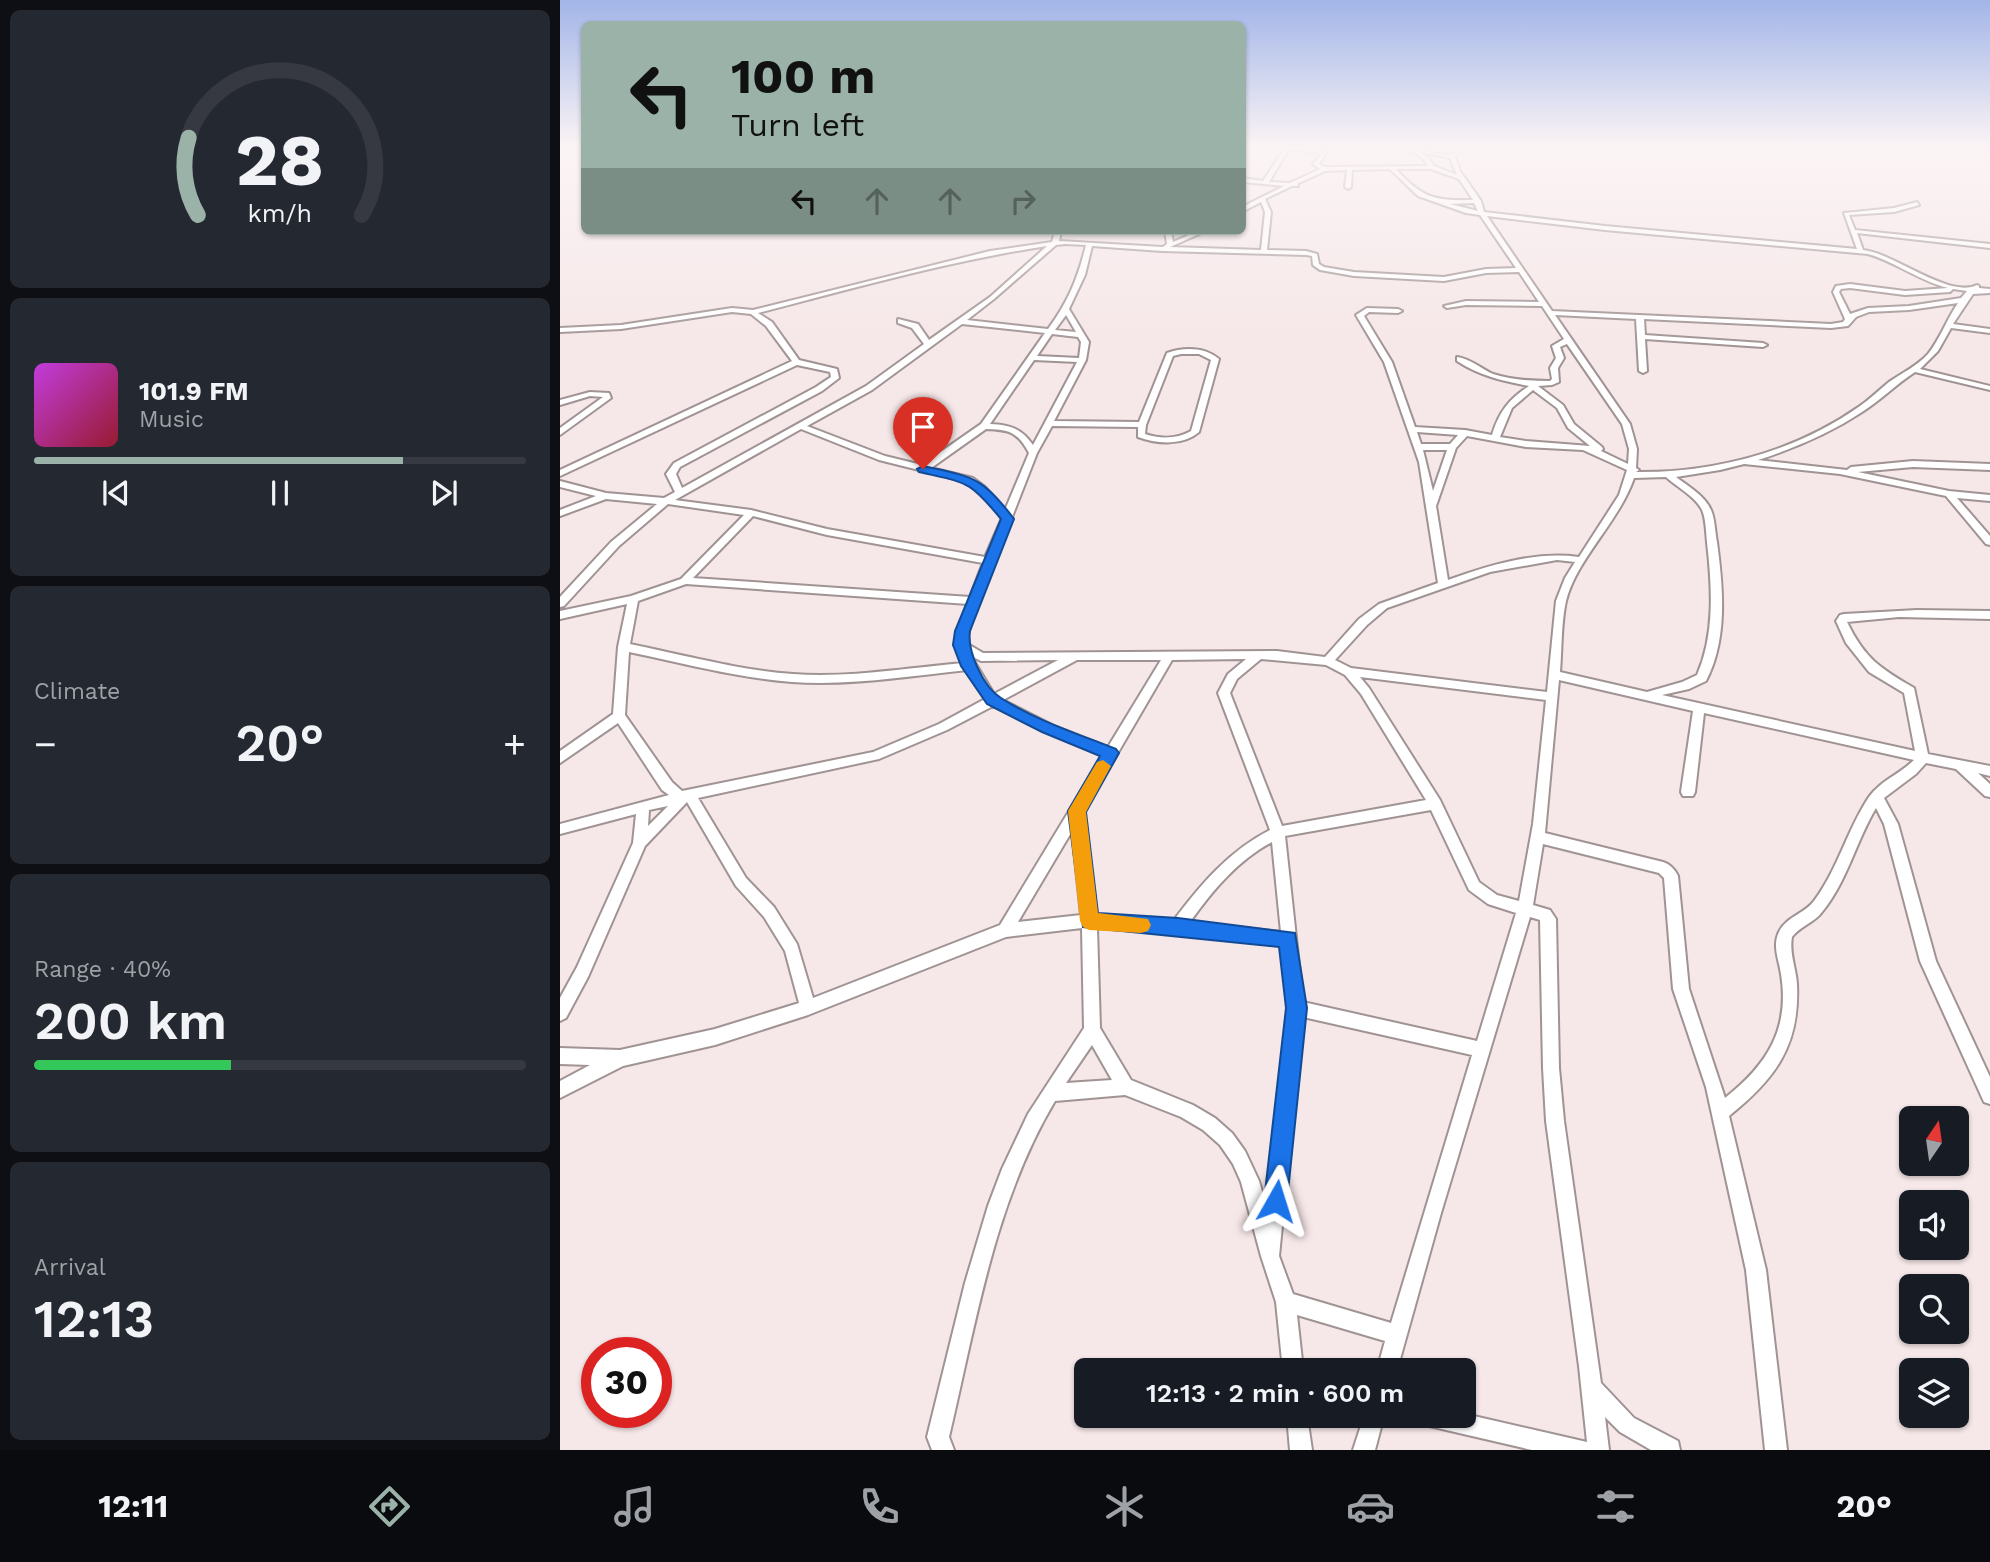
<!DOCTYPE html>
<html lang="en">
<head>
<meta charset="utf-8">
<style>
  :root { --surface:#171b24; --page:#242831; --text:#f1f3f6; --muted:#9ea1a6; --line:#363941; --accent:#9ab2a7 }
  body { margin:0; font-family:"Work Sans",sans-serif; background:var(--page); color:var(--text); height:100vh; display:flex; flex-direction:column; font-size:26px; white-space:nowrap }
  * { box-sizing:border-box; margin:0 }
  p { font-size:23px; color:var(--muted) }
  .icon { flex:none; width:38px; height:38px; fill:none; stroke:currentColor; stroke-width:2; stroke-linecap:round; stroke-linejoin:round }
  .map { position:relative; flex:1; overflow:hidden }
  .panel { display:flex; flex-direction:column; gap:10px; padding:10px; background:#0d0f14; width:560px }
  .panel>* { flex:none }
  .top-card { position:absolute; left:21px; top:21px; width:665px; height:214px; border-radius:10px; box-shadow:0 2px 5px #0004; background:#9ab2a7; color:#111; overflow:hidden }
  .needle { width:46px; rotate:13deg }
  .tools { position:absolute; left:1339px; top:1106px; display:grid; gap:14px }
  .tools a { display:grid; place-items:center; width:70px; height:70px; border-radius:10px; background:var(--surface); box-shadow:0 2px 5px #0004; font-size:35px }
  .speed { position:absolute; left:21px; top:1337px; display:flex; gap:14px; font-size:35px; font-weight:700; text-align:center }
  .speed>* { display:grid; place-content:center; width:91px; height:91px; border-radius:50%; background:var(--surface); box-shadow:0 2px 5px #0004; line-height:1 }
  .speed .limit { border:10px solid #d22; background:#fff; color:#111 }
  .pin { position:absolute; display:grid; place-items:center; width:60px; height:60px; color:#fff; margin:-72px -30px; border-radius:50% 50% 50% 0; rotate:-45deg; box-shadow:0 0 7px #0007 }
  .pin .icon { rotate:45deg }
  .me { position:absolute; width:77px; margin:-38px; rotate:6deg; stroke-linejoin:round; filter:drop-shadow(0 0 5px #0008) }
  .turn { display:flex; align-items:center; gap:24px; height:147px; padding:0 35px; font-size:32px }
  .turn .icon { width:91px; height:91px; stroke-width:2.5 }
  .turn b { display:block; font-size:49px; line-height:60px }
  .lanes { display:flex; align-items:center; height:66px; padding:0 35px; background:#0003; justify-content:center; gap:35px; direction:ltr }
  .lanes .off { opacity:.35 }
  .big { font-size:52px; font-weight:600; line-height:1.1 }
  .panel .widget { flex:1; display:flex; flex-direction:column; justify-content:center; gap:10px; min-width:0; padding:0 24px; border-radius:10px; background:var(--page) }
  .panel .dial { align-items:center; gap:0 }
  .dial svg { height:182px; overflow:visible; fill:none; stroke:var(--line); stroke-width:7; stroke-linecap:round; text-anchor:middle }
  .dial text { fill:var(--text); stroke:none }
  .song { display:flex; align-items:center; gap:21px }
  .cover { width:84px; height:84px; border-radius:10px; background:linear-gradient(135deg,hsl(290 70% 55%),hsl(350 70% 35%)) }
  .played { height:7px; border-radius:4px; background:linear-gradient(90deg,var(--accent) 75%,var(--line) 75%) }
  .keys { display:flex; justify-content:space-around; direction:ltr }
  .heat { display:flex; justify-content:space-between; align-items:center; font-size:38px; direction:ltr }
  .charge { height:10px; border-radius:5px; background:linear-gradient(90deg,#34c759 40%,var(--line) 0) }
  .trip { position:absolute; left:514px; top:1358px; width:402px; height:70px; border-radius:10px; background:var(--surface); box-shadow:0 2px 5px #0004; font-weight:600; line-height:70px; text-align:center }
  .menu { display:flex; height:112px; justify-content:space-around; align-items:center; background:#090b0e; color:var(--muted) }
  .menu .icon { width:49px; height:49px }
  .menu .selected { color:var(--accent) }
  .menu b { font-size:32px; color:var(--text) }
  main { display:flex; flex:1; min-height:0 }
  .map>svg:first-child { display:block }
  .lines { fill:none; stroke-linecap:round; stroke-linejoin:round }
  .street-casing { stroke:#a09393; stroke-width:4 }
  .street { fill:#fff; fill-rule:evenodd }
  .route { fill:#1a73e8; stroke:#114b97; stroke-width:2 }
  .slow { fill:#f59e0b }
</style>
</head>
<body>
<main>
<section class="panel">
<div class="widget dial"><svg viewBox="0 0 100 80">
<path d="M14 69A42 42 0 1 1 86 69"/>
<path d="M14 69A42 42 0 0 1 10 35" stroke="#9ab2a7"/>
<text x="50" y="56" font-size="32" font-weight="700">28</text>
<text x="50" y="72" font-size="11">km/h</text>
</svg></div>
<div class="widget">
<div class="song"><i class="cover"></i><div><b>101.9 FM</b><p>Music</p></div></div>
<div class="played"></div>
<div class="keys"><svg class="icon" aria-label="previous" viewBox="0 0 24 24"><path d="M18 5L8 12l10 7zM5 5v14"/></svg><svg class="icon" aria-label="pause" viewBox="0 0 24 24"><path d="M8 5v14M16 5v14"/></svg><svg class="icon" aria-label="next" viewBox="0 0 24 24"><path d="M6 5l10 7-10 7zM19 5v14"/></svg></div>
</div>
<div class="widget"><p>Climate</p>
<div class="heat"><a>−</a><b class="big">20°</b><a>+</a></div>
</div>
<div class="widget"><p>Range · 40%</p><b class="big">200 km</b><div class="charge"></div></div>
<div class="widget"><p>Arrival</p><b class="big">12:13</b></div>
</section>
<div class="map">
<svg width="1430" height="1450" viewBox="0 0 1430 1450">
  <rect width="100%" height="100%" fill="#f6e7e8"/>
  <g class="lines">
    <defs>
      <path id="street" d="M726,146L767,151L759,164L765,167L868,166C862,155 851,150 841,146C856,146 877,156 888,155C897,154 906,146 916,146L895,156L900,171L921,201L924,212L1045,226L1297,249L1284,213L1334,208L1357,202L1359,205L1334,212L1289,215L1295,230L1430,244V248L1297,233L1303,250C1334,253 1389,299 1417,285L1419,286V288L1430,289V293L1413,294L1393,324L1430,329V333L1391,328L1378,351L1360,369L1430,386V390L1355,372C1335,385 1321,400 1302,412C1270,433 1235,448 1198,460L1287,470L1291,467L1353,461L1430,464V470L1353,467L1298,472L1389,491L1430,495V501L1397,498L1430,536V545L1426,544L1386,496L1280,474L1184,464L1160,470L1116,477C1128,486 1145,496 1151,510C1155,519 1155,532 1157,542C1163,587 1168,639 1146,681L1129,689L1102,695L1355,751L1344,693L1309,672L1286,643L1276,621L1280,615L1284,614L1357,610L1430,611V619L1339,617L1287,622C1305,659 1320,668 1354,688L1368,754L1430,766V776L1418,773L1430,784V797L1425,796L1396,769L1366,763L1356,774L1324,798L1338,824L1376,961L1430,1077V1104L1424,1102L1360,961L1324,824L1316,808C1296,841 1287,882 1262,912C1254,923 1240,926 1232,937C1229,953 1236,968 1237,984C1240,1046 1215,1079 1169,1116L1206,1270L1227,1450H1205L1186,1270L1146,1087L1113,989L1104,878L1099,873L983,844L973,905L990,910L996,919L999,1068L1004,1121L1041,1383L1074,1418L1118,1441L1120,1450H1091L1060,1432L1045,1417L1049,1450H972L869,1426L862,1423L859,1416H905V1414L1027,1442L1019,1366L986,1121L983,1068L980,920L970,917L881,1213L837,1370H817L825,1341L737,1315L743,1370H723L716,1302L701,1256L681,1182L673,1164L660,1145L643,1130L621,1117L565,1095L495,1101C434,1203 416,1323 389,1437L394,1450H372L367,1437L405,1283L428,1206L442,1169L468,1114L524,1028L522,928L446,937L248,1015L155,1045L63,1066L0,1098V1081L30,1065L0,1064V1048L60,1050L155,1029L239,1003L225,951L204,917L176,886L127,802L85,846L28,977L6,1018L0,1021V998L17,967L73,843L76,814L0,834V824L109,795L102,790L58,723L0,763V751L53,714L58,647L67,604L0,619V611L71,596L121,579L184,515L108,504L59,546L4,606L0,607V597L51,542L97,504L46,499L0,516V510L36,496L0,487V481L46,493L104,498L115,492L106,474L114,463L256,387L271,377L270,372L237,365L0,476V470L232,361L206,326L191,314L172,312L61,329L0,332V328L61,325L172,308L193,310L430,251L492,242L495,231H501L499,241L603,247L607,244L605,231H611L613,242L638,231H646L610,247L701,250L705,212L701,202L682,212V207L724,186L682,182V178L703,181ZM729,149L762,153L753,164L760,169L730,183L709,182ZM857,151L890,158L897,175L874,166L868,157ZM830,169L858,196L906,213L920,215L956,268L926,269L884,277L794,272L764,267L759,264L757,254L746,251L707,250L711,212L705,199L732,186H738L737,184L765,171L787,170L785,187L788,189L791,187L792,170ZM836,169H871L899,179L913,200C875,201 862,198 836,169ZM914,203L918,211L890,204ZM927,216L1045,230L1308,254C1336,262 1359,281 1388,288L1345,291L1290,284L1276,286L1273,292L1285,319L1283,322L1271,324L992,311ZM505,244L526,245C518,278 508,302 488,329L407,320L434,299L496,245ZM487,246L430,297L369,340L358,324L338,319V323L352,328L364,344L306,386L122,488L116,474L120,467L262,391L279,378L277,369L239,360L212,322L198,313C294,288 389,261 487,246ZM532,246L602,251L746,255L752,256L753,265L760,270L794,276L884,281L926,273L959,272L979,302L906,301L884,306L887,308L906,305L982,306L1004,339L992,346L996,358L990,368L992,379L990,381C971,381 952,380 933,374C922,369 909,358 897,357V361C920,376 943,381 969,386C949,399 939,412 932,435L905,430L855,427L832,362L804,316L809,312L838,313L842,311L838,309L807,308L796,315L824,362L859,462L878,583L819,604L799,619L765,657L717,651L423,653L406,643C415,602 434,561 450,521L453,519L452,517L477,453L492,426L578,427V437C597,444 623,446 639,432L659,359C645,347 624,347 607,353L579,422L494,421L526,360L529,342L509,309L525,275ZM1290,288L1345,295L1390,292L1393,289L1407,291L1401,298L1349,306L1308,308L1290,314L1279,292L1281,289ZM1398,303C1387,319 1380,339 1368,354C1357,366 1342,373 1329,382C1319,390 1310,399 1300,406C1235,452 1154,473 1076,472L1079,470L1076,468L1077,449L1070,424L995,315L1076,319L1079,371L1083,373L1087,371L1085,339L1203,347L1207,345L1203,343L1085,335L1084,319L1271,328L1288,326L1296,317L1309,312L1349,310ZM506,315L516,332L495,330ZM402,324L485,333L421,424L362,465L325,456L247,426L312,390ZM492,334L518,337L521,342L519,358L477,356ZM1007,344L1062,424L1069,449L1068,464L1041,451L1043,449L1042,447L1014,424L1003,405L978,386L992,385L999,382L998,368L1004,358L1000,347ZM621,354H639L651,360L631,431C617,439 600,439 585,434L586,425L613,356ZM474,360L517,362L473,445C461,428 450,425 430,424ZM973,390L997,408L1008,428L1030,446L966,441L940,437L952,408ZM241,429L319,460L407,482L419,491L442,518L425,557L267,529L191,510L115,500ZM426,429C449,430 457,431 469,453L445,510L425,487L413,478L371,468ZM857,432L898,435L890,444H861ZM907,436L966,447L1023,450L1067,470L1059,495L1019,557C975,551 929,565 888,580L876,506L896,448ZM863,450H887L873,491ZM1106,477C1117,487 1136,497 1142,510C1146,519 1146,533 1147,542C1152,587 1155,634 1137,675L1122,682L1087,692L1000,672C1002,649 1001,623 1006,601C1017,558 1059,522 1074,478ZM193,516L267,535L423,563L410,597L133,578ZM997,560L1015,562L1005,578L996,601L987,692L791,668L775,660L807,625L827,608L930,572ZM126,584L408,604L394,645L408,655H402L400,658L403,663C347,668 290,678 233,674C178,670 124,655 70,644L78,601ZM69,652C123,663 177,678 232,682C291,686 349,676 408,670L425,699L379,724L313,752L122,791L112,782L65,715ZM411,656L421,661L498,660L434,694ZM686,659L668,674L658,693L710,830C669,851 641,884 614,920L536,915L524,811L612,660ZM701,659L766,665L785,675L801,694L866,800L722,826L670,693L677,679ZM517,660H601L548,747L492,725L443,700ZM800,677L986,700L973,824L959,901L937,895L919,882L880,800L809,688ZM999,680L1133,711L1121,792L1123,796H1133L1135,792L1144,713L1354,760C1340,774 1320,781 1309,797C1287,830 1278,869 1254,901C1244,914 1226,917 1219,932C1212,946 1219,960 1221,974C1230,1029 1207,1065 1165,1098L1129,989L1118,876C1115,870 1110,864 1103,862L985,833ZM433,706L484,731L543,755L440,925L253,998L237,944L214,907L186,878L138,798L319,759L387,730ZM108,806L88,826L89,810ZM871,810L909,890L928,904L956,913L917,1041L743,1002L725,836ZM512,831L521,915L458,922ZM712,842L721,932L630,922C652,891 678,860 712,842ZM537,928L618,934L722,945L728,1008L706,1205L699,1181L685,1151L672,1133L655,1118L633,1105L571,1080L540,1028ZM743,1017L912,1055L831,1323L733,1294L719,1256ZM532,1045L552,1080L506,1083Z
        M30,392L49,393L51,398L0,435V428L43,397L30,396L0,405V400Z
        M727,1416H747L752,1450H730Z
        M804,1416H824L815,1450H793Z"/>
    </defs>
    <use href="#street" class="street-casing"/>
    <use href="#street" class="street"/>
  </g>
  <linearGradient id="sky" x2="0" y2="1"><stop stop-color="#a2b5e8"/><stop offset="0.42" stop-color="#fbf4f5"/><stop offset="1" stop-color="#fbf4f5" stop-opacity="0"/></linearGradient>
  <rect width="1430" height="349" fill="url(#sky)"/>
  <path class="route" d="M363,466C413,477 422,476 454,519L410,631C407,651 423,687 441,698C475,720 518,734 556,749L559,753L526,812L538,913L618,918L735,933L747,1008L727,1201L724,1209L716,1213L707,1209L704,1201L726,1008L719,947L523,927L508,811L540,756L482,732L427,704L401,666L393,645L395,631L441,519C409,480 407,483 359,472L357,469Z"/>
  <path class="slow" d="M543,760L551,766L526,812L538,913L588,919L591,925L588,931L581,933L529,930L523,927L520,921L508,811L537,762Z"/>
</svg>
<div class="tools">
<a><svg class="needle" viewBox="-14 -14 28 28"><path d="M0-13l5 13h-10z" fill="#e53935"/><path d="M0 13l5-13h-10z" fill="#9ea1a6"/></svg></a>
<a><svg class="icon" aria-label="sound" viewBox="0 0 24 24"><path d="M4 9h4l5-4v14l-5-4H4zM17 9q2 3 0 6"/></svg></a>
<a><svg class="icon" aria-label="search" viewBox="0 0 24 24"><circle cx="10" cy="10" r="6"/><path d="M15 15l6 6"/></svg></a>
<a><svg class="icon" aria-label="layers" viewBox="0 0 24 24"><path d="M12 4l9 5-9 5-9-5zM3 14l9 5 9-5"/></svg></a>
</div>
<div class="speed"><div class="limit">30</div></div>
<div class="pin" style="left:363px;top:469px;background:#d93025"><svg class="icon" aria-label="arrive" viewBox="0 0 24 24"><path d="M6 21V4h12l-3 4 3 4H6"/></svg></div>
<svg class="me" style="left:716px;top:1201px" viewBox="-20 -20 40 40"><path d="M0-17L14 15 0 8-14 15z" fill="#1a73e8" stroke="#fff" stroke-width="4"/></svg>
<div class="trip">12:13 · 2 min · 600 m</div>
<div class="top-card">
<div class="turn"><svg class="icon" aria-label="left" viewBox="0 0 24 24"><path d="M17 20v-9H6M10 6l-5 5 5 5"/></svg><div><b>100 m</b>Turn left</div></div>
<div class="lanes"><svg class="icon" aria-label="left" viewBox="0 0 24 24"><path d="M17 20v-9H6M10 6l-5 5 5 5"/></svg><svg class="icon off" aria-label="ahead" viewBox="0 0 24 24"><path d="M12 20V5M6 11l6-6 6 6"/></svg><svg class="icon off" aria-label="ahead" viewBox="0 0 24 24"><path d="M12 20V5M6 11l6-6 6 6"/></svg><svg class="icon off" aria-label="right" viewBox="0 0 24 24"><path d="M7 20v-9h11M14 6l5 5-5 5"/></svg></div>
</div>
</div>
</main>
<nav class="menu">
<b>12:11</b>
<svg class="icon selected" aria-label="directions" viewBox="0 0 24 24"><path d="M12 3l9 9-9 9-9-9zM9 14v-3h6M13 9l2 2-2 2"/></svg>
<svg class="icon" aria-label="music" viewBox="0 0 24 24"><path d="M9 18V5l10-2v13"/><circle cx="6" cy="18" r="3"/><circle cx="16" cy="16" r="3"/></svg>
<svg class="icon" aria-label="phone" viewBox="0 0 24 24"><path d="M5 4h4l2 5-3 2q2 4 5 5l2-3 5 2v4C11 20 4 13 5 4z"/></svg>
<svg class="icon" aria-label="climate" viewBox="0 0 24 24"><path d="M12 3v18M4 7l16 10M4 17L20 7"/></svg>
<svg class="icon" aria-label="car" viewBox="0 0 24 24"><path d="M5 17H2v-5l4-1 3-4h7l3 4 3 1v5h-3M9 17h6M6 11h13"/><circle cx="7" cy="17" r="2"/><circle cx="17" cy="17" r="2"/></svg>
<svg class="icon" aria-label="filters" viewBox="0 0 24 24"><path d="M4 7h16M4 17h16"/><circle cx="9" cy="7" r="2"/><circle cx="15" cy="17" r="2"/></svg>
<b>20°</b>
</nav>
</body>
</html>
